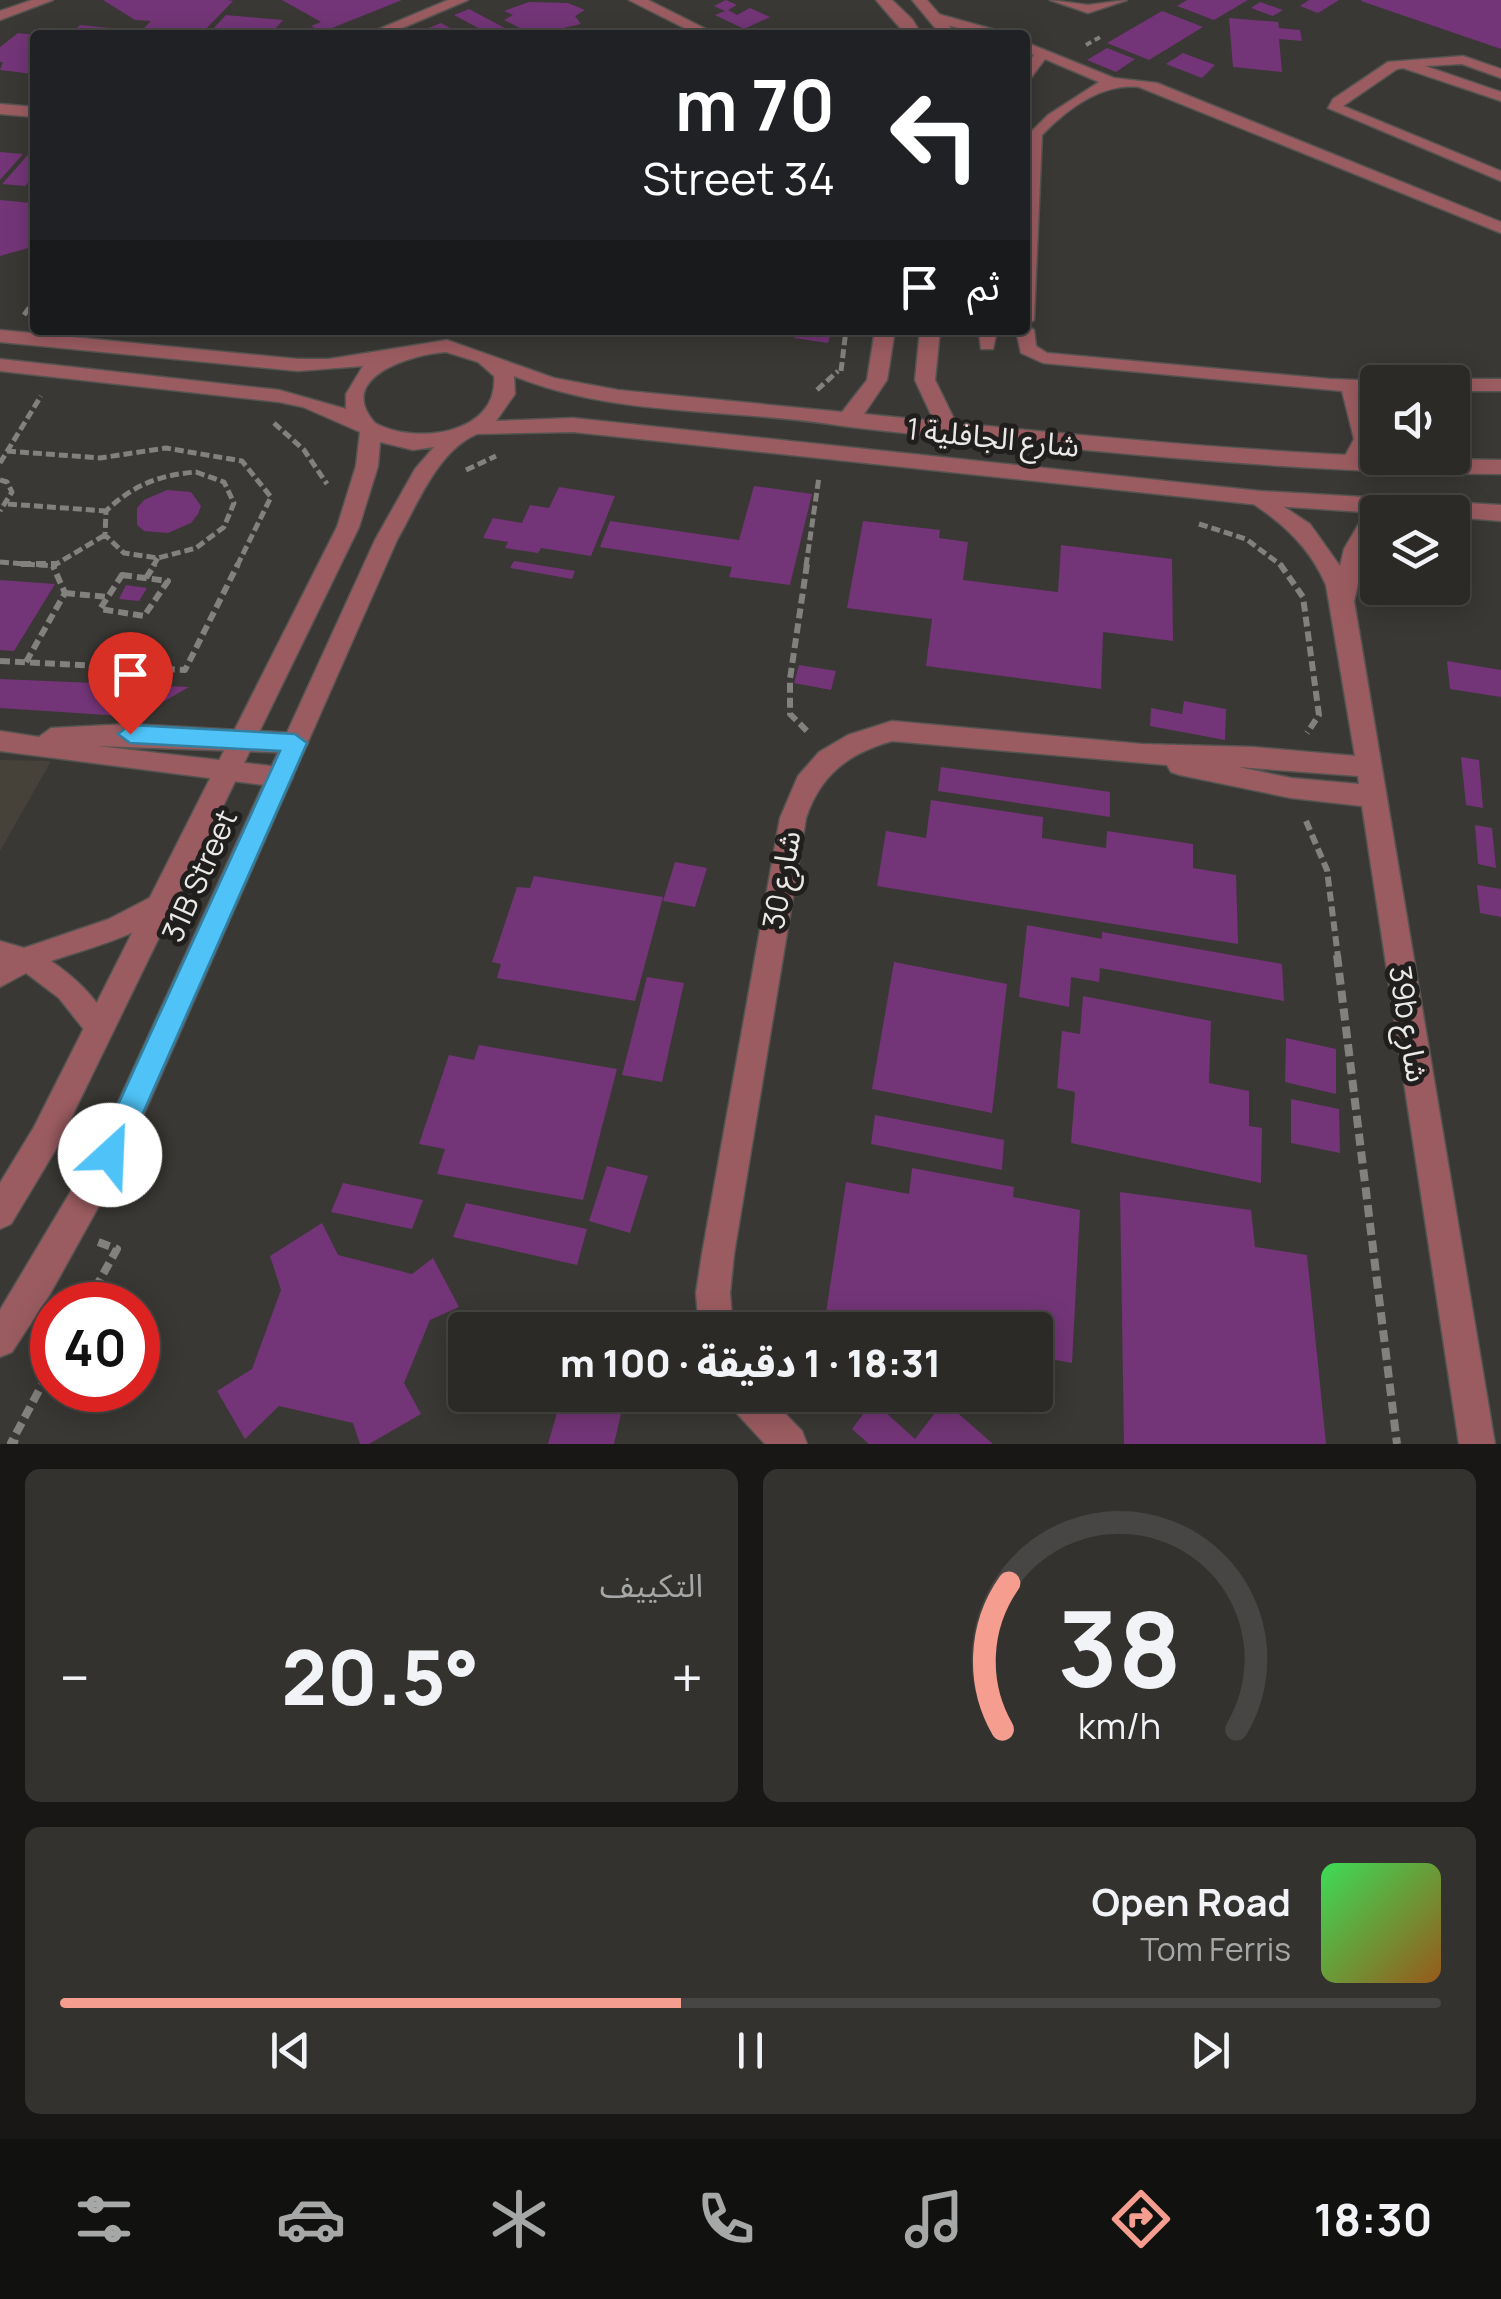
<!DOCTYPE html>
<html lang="ar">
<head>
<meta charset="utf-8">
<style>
  :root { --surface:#2b2a27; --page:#33322f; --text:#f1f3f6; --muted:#a6a7a7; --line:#474644; --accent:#f59d8e }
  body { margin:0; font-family:Manrope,"Noto Sans Arabic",sans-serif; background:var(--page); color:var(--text); direction:rtl; height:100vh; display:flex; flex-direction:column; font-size:38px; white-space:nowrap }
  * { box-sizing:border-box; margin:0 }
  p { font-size:32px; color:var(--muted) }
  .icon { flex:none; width:55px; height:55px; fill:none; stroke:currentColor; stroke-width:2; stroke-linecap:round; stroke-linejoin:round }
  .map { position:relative; height:1444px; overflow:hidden; direction:ltr }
  .sheet { display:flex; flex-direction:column; gap:25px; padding:25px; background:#181715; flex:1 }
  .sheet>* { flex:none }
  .banner { position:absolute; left:30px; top:30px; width:1000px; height:305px; border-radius:10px; box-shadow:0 5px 25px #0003,0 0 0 2px var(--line); direction:rtl; background:#202124; color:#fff; overflow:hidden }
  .tools { position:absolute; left:1360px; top:365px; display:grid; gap:20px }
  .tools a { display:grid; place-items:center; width:110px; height:110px; border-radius:10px; background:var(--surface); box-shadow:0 5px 25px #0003,0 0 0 2px var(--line); font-size:50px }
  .speed { position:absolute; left:30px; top:1282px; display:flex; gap:20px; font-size:50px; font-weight:700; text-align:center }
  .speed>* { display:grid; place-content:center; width:130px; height:130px; border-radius:50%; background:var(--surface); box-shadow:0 5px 25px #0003,0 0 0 2px var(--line); line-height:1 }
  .speed .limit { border:15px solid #d22; background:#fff; color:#111 }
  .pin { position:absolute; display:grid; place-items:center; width:85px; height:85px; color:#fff; margin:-102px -42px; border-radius:50% 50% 50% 0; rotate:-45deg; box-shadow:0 0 10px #0007 }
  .pin .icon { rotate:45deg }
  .me { position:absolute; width:110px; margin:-55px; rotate:25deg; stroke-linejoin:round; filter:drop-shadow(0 0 8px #0008) }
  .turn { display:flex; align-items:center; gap:35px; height:210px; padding:0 30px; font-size:45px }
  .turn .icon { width:130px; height:130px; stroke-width:2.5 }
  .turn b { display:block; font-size:70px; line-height:85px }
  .then { display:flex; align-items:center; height:95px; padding:0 30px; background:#0003; gap:20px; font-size:38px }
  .big { font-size:75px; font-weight:800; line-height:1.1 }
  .sheet .card { flex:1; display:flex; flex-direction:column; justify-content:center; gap:15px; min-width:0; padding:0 35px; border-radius:15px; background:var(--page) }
  .sheet .dial { align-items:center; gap:0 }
  .dial svg { height:260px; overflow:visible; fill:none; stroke:var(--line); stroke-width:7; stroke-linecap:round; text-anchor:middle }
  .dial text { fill:var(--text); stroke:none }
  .song { display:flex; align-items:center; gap:30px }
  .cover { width:120px; height:120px; border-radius:15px; background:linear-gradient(135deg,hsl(130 70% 55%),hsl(30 70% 35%)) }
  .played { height:10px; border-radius:5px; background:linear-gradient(90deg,var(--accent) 45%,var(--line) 45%) }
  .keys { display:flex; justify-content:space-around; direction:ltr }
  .heat { display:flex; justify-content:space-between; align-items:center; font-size:55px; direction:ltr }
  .sheet .tiles { flex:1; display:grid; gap:25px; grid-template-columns:1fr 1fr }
  .card:last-child { grid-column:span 2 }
  .trip { position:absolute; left:448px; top:1312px; width:605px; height:100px; border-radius:10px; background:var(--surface); box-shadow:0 5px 25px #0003,0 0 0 2px var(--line); font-weight:800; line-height:100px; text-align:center; direction:rtl }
  .dock { display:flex; height:160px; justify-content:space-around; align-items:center; background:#111110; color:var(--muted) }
  .dock .icon { width:70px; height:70px }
  .dock .active { color:var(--accent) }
  .dock b { font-size:45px; color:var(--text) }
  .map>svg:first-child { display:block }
  .built { fill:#46423a }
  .building { fill:#733577 }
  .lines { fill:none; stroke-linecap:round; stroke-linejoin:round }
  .service-casing { stroke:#555451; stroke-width:3 }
  .minor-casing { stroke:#555451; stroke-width:3 }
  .tertiary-casing { stroke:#555451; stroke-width:3 }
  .path-far3 { stroke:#82817d; stroke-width:4; stroke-dasharray:6 4; stroke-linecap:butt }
  .path-far2 { stroke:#82817d; stroke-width:5; stroke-dasharray:9 4; stroke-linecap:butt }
  .path-far1 { stroke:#82817d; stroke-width:6; stroke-dasharray:10 5; stroke-linecap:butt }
  .path { stroke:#82817d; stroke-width:8; stroke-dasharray:12 6; stroke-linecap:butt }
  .service { fill:#9b5c61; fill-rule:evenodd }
  .minor { fill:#9b5c61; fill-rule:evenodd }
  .tertiary { fill:#9b5c61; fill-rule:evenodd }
  .route { fill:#4fc3f7; stroke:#337fa1; stroke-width:2.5 }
  .labels { text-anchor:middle; stroke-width:10; stroke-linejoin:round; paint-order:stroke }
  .street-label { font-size:30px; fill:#eae9e7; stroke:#201f1d }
</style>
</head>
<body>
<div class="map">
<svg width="1501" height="1444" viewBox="0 0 1501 1444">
  <rect width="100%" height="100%" fill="#393834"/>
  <path class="built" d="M0,760L51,761L0,851Z"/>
  <path class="building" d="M103,0H228L233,1L200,35H69L80,25L141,31L151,21L135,20Z
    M282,0H402L322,32L311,26L321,22Z
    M726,0L737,5L728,10L737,15L750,8L770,17L744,29L715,15L725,11L714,6Z
    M1187,0H1248L1214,20L1177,6Z
    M1309,0H1339L1318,13L1300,6Z
    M1362,0H1501V49L1361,1Z
    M529,2L568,3L585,10L575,16L581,24L534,35L504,20L513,15L504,11Z
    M1260,2L1283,10L1273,16L1251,8Z
    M469,9L518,35H491L454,15Z
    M1162,11L1203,27L1149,60L1107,43Z
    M226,15L283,20L270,35H207Z
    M1229,18L1278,22L1279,28L1300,30L1302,41L1279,39L1282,72L1233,67Z
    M441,23L456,31L446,35H411Z
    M18,33L35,35L33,74L0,70L3,62H0V47Z
    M1107,48L1135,59L1116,72L1087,60Z
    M1183,53L1215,65L1202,78L1166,64Z
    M35,147V175L25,186L2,184Z
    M0,152L23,154L0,180Z
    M0,200L31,203L35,200V246L0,256Z
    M797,330H832L828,343L794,338Z
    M1359,393H1378V413H1368Z
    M754,486L812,494L790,585L729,577L732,567L600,547L610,521L739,540Z
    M559,487L615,496L591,556L541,548L538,553L505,548L508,542L483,538L493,518L522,523L530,505L549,508Z
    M167,490L191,492L201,506L198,514L191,523L168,533L144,531L137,525V508L144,500Z
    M863,521L940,530L939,538L968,542L963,580L1058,592L1061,545L1172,559L1173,641L1103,632L1101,689L926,666L932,619L847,608Z
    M514,561L575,571L572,579L510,568Z
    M0,580L55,584L14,651L0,650Z
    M126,585L147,588L139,601L119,599Z
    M1447,661L1501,670V697L1450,689Z
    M799,665L836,671L831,690L794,683Z
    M0,679L189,687L137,717L0,708Z
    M1184,701L1226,709L1225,740L1150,726L1151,708L1182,714Z
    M1461,757L1479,760L1483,808L1466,805Z
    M941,767L1110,792V817L938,791Z
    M931,800L1043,817L1042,838L1106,848L1107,831L1193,844V868L1236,875L1238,944L877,886L886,831L926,838Z
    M1475,825L1492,828L1496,868L1478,864Z
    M675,862L707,868L695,907L663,901Z
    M534,876L663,897L635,1001L497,978L501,964L492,962L517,887L530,888Z
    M1477,885L1501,889V917L1480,913Z
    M1027,925L1102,939V932L1282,964L1284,1001L1100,968L1099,982L1071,977L1069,1007L1019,997Z
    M894,962L1007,984L992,1113L872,1089Z
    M647,977L684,983L662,1082L622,1075Z
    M1083,996L1211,1021L1209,1083L1249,1091V1126L1262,1128L1261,1183L1071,1143L1075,1092L1057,1088L1062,1031L1080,1034Z
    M1286,1038L1336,1049V1094L1285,1082Z
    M479,1045L617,1069L583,1200L437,1174L445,1149L419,1144L449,1055L474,1060Z
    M1291,1099L1339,1109L1340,1153L1291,1143Z
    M875,1115L1004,1140L1002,1170L871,1144Z
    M607,1166L648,1176L630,1233L589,1221Z
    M912,1168L1014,1187L1013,1197L1080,1210L1072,1363L1035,1356V1330H908L826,1313L846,1182L909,1194Z
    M343,1183L423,1200L412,1229L331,1212Z
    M1120,1192L1251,1210L1255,1247L1307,1255L1326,1444H1124Z
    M466,1203L587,1229L577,1265L453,1237Z
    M322,1223L338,1255L412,1274L433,1258L459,1307L430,1320L404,1383L421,1414L369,1444H360L353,1423L279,1406L245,1439L217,1391L252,1369L281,1290L270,1256Z
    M562,1395L623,1405L614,1444H548Z
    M811,1395H846L832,1415Z
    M873,1401L915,1439L944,1401L993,1444H869L852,1429Z"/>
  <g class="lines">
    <defs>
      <path id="service" d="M1050,0L1088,5L1127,0L1088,13Z
        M938,14L1003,32L1005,35H983L933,21V15Z
        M1025,42L1114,78L1157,83L1501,222V233L1139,87C1102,83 1067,109 1042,135L1034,320L1026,325L1034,330L1036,346L1047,353L1330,379L1384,381L1378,382V391H1360L1372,439L1359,466L1339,469L1329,463L1332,459L1345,456L1354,439L1342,391L1043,363L1021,353L1016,330H1025L1028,135L1048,115L1099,82L1045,59L1030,79L1025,80V66L1034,55L1025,51Z
        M1463,56L1501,69V78L1462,64L1425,66L1501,92V101L1403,68L1397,69L1343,106L1501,171V181L1328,108L1333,99L1388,62Z
        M979,330H997L993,349H981Z
        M1452,379H1501V391H1452V382H1445Z
        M159,893L168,896L171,904C159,931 79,951 51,961C76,978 99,1000 111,1027L107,1036L98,1039L89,1036L59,998L26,973L0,987V941L24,948L109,919Z"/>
      <path id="minor" d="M32,0H53L0,20V11Z
        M448,0H468L386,35H365Z
        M629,0H648L718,35H698Z
        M0,104L35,107V117L0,114Z
        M1260,491L1310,524L1340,566L1344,549L1371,503H1387L1390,508L1387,512H1378V530L1366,549L1354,601L1495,1444H1459L1362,806L1291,798L1180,775L1171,772L1167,765L892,741C849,753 820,775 806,818L734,1254L730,1293L733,1330H699L696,1293L702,1254L780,818L798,776L819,752L848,735L892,721L1142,744L1253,747L1355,756L1326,585C1310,548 1285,525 1252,503L1249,498L1252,493ZM1238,767L1358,776L1359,784L1291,778Z
        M129,724L295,733L304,736L308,743L304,750L295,753L97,746L280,767L289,770L293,777L289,784L280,787L0,751V731L39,737L51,728Z
        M726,1395H767L802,1431L807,1444H765L731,1407Z"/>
      <path id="tertiary" d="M876,0H892L912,19L922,35H906Z
        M912,0H927L957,35H941Z
        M0,330L298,359H329L447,340L554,378L618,390L842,412L867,380L875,330H895L887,380L864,414L934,421L915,380L920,330H940L935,380L956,423C1137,441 1318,458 1501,460V474C1341,473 1183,460 1024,444C961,437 898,434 836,425C729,408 614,417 514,376L515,394L496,421L573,418L1260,491L1501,505V521L1452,517V512L1378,513L1260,505L573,432L477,434C438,450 417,505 397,540L121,1166L50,1294L12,1352L0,1357V1310L99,1144L375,540L415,469L434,447L413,450L380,442L378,466L359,527L56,1149L11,1224L0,1229V1183L34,1127L337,527L356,466L360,432L303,407L279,402L0,371V359L279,390L346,409V394L363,366L298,371L0,342ZM446,352L478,362L494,376C499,435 414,445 375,423C334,377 413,354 446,352Z"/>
    </defs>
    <use href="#service" class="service-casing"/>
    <use href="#minor" class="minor-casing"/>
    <use href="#tertiary" class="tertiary-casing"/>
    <path class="path-far3" d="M1086,45L1102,36"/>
    <path class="path-far2" d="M24,315L35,300
      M841,371L846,330
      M817,390L838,371
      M274,423L304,450L327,484
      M7,451L100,458L166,448L242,461L271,497L237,566
      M0,463L41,396
      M466,470L496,456
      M196,472L224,482L234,503L224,527L196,548L158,558L124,553L105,535L106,511C133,485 159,475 196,472Z
      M0,480L7,482L12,492L0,511
      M8,504L106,511
      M1199,524L1246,539L1282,566
      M0,562L53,566L105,535
      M153,566L158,558
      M806,566L819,477"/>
    <path class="path-far1" d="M21,564H57
      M807,564L790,679V714L810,734
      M1280,564L1303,597L1319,715L1307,733
      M122,575L168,581L144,616L100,609Z
      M146,578L155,564
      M65,593L107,597
      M0,661L185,670L238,564
      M26,662L65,593L53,566
      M1306,821L1327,870L1338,957"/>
    <path class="path" d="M1337,955L1397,1444
      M86,1305L117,1249L98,1242
      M18,1444L11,1443L52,1366"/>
    <use href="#service" class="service"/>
    <use href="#minor" class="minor"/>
    <use href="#tertiary" class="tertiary"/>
  </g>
  <path class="route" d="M130,725L295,734L307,743L120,1165L110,1169L99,1165L95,1155L280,751L130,743L118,734Z"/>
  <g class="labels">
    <g class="street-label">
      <text transform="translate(993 438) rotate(6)" y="10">شارع الجافلية 1</text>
      <text transform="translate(200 876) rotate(-66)" y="10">31B Street</text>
      <text transform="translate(782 880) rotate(-80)" y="10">شارع 30</text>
      <text transform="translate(1408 1024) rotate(81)" y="10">39b شارع</text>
    </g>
  </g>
</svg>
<div class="tools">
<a><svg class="icon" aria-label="sound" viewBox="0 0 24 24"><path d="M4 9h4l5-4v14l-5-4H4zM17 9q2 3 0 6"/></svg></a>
<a><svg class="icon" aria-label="layers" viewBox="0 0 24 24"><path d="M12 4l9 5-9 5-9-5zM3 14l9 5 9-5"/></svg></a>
</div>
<div class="speed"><div class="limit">40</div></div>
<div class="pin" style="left:130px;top:734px;background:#d93025"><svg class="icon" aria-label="arrive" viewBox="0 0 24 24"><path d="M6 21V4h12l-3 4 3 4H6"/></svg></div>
<svg class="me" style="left:110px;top:1155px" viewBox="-20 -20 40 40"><circle r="19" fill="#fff"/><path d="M0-13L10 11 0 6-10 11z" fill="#4fc3f7"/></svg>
<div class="trip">18:31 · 1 دقيقة · 100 m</div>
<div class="banner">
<div class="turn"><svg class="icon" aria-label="left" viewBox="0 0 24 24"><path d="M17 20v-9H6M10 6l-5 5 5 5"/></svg><div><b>70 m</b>34 Street</div></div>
<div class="then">ثم<svg class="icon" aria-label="arrive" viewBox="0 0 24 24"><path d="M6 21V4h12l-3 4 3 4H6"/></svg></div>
</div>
</div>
<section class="sheet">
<div class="tiles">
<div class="card dial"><svg viewBox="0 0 100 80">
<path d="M14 69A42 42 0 1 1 86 69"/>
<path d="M14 69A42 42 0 0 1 16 24" stroke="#f59d8e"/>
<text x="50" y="56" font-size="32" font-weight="700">38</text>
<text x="50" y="72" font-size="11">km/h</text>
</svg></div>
<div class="card"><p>التكييف</p>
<div class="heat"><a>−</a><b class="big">20.5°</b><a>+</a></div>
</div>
<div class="card">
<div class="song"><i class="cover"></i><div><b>Open Road</b><p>Tom Ferris</p></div></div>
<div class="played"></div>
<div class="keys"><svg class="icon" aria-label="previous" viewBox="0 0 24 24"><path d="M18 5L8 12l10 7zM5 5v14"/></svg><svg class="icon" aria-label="pause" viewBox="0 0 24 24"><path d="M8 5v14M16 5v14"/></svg><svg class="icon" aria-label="next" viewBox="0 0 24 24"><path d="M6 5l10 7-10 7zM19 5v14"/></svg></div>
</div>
</div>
</section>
<nav class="dock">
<b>18:30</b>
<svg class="icon active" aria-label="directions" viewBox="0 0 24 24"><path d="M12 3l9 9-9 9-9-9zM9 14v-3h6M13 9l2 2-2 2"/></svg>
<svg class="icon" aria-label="music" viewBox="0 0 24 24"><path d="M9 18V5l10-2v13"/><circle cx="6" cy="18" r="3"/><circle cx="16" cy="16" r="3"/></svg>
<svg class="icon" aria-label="phone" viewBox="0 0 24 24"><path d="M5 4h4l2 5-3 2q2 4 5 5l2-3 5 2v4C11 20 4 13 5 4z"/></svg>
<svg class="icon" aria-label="climate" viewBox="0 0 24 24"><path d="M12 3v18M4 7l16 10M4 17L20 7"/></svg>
<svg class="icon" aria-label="car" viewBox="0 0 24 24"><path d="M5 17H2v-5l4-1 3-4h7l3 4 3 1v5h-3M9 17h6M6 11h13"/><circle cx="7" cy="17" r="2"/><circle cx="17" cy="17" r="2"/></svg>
<svg class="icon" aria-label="filters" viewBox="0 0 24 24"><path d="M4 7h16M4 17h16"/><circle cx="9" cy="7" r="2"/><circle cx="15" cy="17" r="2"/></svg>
</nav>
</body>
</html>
